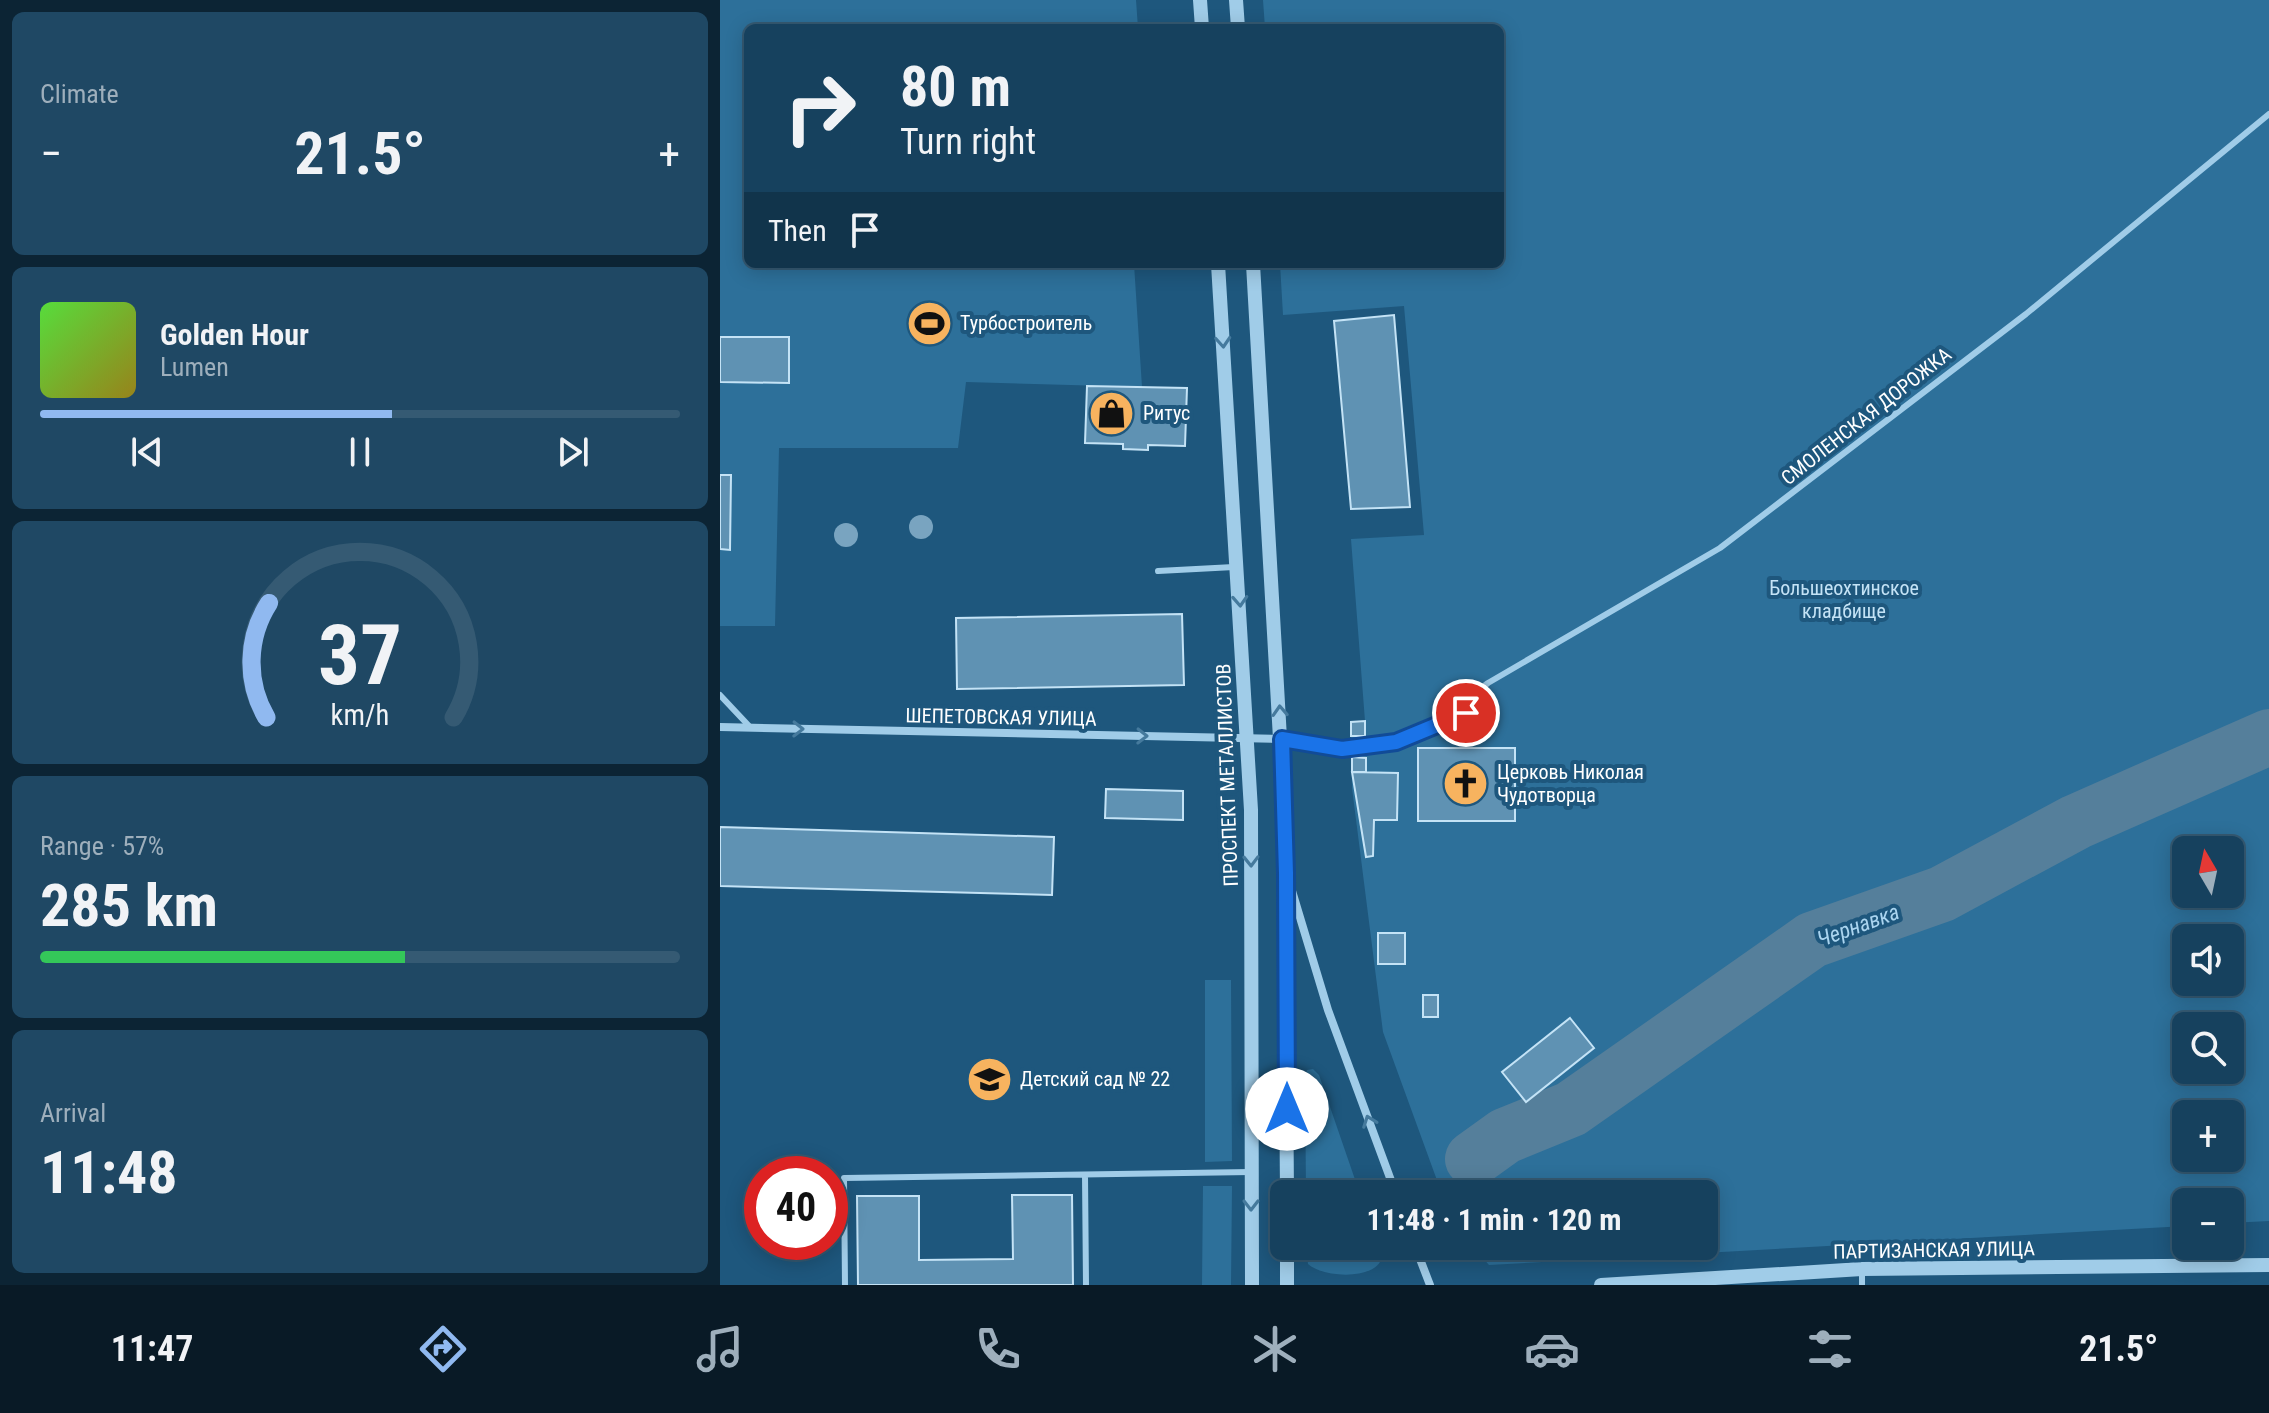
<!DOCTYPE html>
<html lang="en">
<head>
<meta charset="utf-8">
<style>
  :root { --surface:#16415e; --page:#1f4864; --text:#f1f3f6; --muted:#9eafbc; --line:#355a73; --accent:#90b9f0 }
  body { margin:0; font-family:"Roboto Condensed",sans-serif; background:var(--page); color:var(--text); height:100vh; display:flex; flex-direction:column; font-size:30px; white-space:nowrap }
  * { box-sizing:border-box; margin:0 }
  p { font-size:26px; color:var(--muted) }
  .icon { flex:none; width:44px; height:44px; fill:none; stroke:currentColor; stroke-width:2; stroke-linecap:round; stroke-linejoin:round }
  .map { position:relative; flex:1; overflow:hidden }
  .details { display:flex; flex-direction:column; gap:12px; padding:12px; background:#0c2434; width:720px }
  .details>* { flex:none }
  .guide { position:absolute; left:24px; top:24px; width:760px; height:244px; border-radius:12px; box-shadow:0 4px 20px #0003,0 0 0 2px var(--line); background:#16415e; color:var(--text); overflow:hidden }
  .needle { width:52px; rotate:351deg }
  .fabs { position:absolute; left:1452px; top:836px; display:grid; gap:16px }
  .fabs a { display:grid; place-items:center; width:72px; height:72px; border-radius:12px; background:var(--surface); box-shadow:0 4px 20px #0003,0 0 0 2px var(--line); font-size:40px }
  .speed { position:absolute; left:24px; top:1156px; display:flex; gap:16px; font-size:40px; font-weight:700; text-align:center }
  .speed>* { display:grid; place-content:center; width:104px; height:104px; border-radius:50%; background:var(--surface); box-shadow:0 4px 20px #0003,0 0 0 2px var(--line); line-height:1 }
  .speed .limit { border:12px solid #d22; background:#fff; color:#111 }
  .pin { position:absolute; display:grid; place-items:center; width:68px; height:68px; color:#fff; margin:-34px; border:4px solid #fff; border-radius:50%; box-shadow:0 2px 8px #0007 }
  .me { position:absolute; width:88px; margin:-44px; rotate:0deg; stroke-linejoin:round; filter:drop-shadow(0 0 6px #0008) }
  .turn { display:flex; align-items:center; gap:28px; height:168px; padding:0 24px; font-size:36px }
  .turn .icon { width:104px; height:104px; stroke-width:2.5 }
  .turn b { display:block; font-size:56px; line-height:68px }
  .then { display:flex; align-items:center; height:76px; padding:0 24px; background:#0003; gap:16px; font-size:30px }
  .big { font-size:60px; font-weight:700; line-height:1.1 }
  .details .tile { flex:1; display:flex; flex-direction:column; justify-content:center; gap:12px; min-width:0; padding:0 28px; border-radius:12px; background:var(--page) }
  .details .dial { align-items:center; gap:0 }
  .dial svg { height:208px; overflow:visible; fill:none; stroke:var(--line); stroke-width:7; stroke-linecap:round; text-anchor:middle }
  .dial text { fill:var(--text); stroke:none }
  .song { display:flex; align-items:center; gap:24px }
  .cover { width:96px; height:96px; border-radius:12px; background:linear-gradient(135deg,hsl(110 70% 55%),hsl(50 70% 35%)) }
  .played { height:8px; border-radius:4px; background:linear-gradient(90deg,var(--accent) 55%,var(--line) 55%) }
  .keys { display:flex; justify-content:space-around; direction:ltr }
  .heat { display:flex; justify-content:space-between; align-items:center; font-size:44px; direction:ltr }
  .charge { height:12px; border-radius:6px; background:linear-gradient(90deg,#34c759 57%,var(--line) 0) }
  .trip { position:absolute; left:550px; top:1180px; width:448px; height:80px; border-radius:12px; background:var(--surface); box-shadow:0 4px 20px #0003,0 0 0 2px var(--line); font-weight:700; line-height:80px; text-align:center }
  .tabs { display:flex; height:128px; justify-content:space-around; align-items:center; background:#091a26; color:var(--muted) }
  .tabs .icon { width:56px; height:56px }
  .tabs .on { color:var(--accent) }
  .tabs b { font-size:36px; color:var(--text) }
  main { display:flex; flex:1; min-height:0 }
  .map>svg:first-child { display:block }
  .green { fill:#2d709a; fill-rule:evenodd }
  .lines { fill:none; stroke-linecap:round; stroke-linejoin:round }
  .river { stroke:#557f9b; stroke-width:56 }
  .building { fill:#5f92b3; stroke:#c4e3f6; stroke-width:2 }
  .service { stroke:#a0cce8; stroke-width:6 }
  .minor { stroke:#a0cce8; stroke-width:8 }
  .tertiary { stroke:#a0cce8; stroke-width:14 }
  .tree { fill:#79a4c0 }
  .oneway { stroke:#457a9d }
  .route-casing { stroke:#114b97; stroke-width:20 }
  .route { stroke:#1a73e8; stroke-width:14 }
  .labels { text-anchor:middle; stroke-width:8; stroke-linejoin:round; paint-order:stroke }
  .poi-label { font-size:20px; fill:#fff; stroke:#1e577d; text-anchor:start }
  .street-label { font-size:20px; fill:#fff; stroke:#1e577d }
  .park-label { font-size:20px; fill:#c4e3f6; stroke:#1e577d }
  .water-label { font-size:22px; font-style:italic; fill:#abd5f0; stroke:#1e577d }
</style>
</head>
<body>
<main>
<section class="details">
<div class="tile"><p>Climate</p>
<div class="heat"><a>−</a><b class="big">21.5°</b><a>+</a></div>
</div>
<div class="tile">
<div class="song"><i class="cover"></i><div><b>Golden Hour</b><p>Lumen</p></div></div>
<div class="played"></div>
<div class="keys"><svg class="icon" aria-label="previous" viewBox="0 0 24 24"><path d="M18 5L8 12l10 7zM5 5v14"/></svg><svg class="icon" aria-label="pause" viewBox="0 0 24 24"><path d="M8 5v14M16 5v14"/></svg><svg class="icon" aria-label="next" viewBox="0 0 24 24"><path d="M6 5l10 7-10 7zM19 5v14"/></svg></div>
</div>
<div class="tile dial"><svg viewBox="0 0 100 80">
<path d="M14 69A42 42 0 1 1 86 69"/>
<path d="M14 69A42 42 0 0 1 15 25" stroke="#90b9f0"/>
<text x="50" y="56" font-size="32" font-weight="700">37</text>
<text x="50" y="72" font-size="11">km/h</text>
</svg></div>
<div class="tile"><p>Range · 57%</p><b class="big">285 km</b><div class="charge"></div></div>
<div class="tile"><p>Arrival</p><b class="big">11:48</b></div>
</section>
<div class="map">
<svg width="1549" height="1285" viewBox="0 0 1549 1285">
  <rect width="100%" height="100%" fill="#1e577d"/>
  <path class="green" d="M0,0H416L418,28H28V264H414L422,387L246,382L238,448H59L55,626H0Z
    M543,0H1549V1221L1510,1223V1202H1466V1226L769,1265L752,1246H984V1194H722L663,1032L632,788L631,722L645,721L631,539L704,535L684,306L563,315L560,264H780V28H545ZM1466,850H1510V894H1466ZM1466,938H1510V982H1466ZM1466,1026H1510V1070H1466ZM1466,1114H1510V1158H1466Z
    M485,980H511L512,1161L485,1162Z
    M593,1069L599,1075L640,1194H586L585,1076L587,1070Z
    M483,1186H512L511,1285H482Z
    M586,1246H658L660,1262C649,1280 602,1277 588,1264Z"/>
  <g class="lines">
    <path class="river" d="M753,1159L785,1136L851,1109L1092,940L1222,894L1356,822L1549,737"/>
  </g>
  <path class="building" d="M674,315L690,507L631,509L614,321Z
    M0,337H69V383L0,382Z
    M367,386L467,388L465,446L428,445V450L403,449V444L365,443Z
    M0,475H11L10,550L0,549Z
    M462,614L464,685L237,689L236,618Z
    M645,721V736H631V722Z
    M698,748H795V821H698Z
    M632,757L646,758V772H632Z
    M632,772L678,773L677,820H654L653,856L646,857Z
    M386,789L463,791V820L385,818Z
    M0,827L334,837L332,895L0,886Z
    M658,933H685V964H658Z
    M703,995H718V1017H703Z
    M850,1018L874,1048L806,1102L782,1072Z
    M292,1195H352L353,1285H138L137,1196H199V1260L293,1259Z"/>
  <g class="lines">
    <path class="service" d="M438,571L514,567
      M0,695L30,727
      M562,739L622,749L676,742L746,713L751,696L768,683L1000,548L1306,314L1549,114
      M365,1175L366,1285
      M1142,1269V1285
      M125,1285L124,1178L531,1172"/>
    <path class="minor" d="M0,727L562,739
      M569,881L608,1010L676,1194
      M695,1246L710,1285"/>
    <path class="tertiary" d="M480,0L482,28
      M516,0L518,28
      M498,264L531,810L532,1285
      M533,264L564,809L567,1194
      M567,1246V1285
      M881,1285L1142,1269L1549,1265"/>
  </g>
  <g class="tree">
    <circle cx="201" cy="527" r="12"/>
    <circle cx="126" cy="535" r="12"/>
  </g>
  <defs><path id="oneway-chevron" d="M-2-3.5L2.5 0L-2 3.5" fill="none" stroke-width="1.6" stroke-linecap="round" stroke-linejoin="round" transform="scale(2)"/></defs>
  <g class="oneway">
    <use href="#oneway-chevron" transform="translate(503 342) rotate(86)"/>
    <use href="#oneway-chevron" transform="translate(520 601) rotate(87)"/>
    <use href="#oneway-chevron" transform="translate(560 711) rotate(-93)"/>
    <use href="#oneway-chevron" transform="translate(78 729) rotate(1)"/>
    <use href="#oneway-chevron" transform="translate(422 736) rotate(1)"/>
    <use href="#oneway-chevron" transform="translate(531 861) rotate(89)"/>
    <use href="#oneway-chevron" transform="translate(649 1121) rotate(-110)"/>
    <use href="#oneway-chevron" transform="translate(531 1205) rotate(90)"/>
  </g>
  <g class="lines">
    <defs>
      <path id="route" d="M567,1109L566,873L562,739L622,749L676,742L746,713"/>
    </defs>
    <use href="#route" class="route-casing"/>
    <use href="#route" class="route"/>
  </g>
  <defs>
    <symbol id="stadium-disc" viewBox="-11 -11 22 22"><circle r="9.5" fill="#f7b35f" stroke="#1e577d"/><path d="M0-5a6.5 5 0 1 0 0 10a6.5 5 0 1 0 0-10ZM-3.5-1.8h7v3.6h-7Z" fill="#111"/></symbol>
    <symbol id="shop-disc" viewBox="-11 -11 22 22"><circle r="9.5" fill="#f7b35f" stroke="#1e577d"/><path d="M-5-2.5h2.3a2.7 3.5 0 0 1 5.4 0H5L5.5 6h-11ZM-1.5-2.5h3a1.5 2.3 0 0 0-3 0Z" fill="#111"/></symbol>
    <symbol id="church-disc" viewBox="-11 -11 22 22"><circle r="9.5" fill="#f7b35f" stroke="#1e577d"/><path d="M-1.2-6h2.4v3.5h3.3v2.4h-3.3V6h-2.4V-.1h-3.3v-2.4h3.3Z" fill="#111"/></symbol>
    <symbol id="school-disc" viewBox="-11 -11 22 22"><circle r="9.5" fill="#f7b35f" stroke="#1e577d"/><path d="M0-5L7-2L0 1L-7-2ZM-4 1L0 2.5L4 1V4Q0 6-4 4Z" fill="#111"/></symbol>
  </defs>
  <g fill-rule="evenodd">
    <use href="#stadium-disc" x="184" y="298" width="51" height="51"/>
    <use href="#shop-disc" x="366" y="388" width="51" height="51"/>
    <use href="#church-disc" x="720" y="758" width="51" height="51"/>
    <use href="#school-disc" x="244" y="1054" width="51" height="51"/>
  </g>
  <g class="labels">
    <g class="poi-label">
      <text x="240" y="330">Турбостроитель</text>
      <text x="423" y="420">Ритус</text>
      <text x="777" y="779">Церковь Николая<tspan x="777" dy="23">Чудотворца</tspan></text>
      <text x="300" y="1086">Детский сад № 22</text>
    </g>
    <g class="street-label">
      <text transform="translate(1146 416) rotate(-38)" y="7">СМОЛЕНСКАЯ ДОРОЖКА</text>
      <text transform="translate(281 717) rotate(1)" y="7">ШЕПЕТОВСКАЯ УЛИЦА</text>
      <text transform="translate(507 775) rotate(-92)" y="7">ПРОСПЕКТ МЕТАЛЛИСТОВ</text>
      <text transform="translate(1214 1250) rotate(-1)" y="7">ПАРТИЗАНСКАЯ УЛИЦА</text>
    </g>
    <g class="park-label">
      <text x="1124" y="595">Большеохтинское<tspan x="1124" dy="23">кладбище</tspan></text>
    </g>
    <g class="water-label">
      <text transform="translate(1138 925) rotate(-20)" y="8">Чернавка</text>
    </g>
  </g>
</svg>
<div class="fabs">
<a><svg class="needle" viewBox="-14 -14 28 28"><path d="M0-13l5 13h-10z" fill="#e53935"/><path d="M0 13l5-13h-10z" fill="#9eafbc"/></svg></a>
<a><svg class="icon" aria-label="sound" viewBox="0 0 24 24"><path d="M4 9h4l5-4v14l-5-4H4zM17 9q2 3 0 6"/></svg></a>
<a><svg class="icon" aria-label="search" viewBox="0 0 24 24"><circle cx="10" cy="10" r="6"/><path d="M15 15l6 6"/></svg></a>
<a>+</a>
<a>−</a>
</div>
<div class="speed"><div class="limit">40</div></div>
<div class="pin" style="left:746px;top:713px;background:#d93025"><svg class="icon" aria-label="arrive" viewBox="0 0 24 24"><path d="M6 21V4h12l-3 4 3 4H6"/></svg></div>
<svg class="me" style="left:567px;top:1109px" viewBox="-20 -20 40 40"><circle r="19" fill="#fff"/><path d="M0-13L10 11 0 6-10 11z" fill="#1a73e8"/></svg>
<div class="trip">11:48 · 1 min · 120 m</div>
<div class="guide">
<div class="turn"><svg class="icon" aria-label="right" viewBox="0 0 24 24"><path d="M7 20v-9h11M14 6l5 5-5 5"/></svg><div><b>80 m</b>Turn right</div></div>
<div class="then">Then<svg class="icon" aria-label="arrive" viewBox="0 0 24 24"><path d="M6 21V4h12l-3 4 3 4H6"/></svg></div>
</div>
</div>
</main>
<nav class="tabs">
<b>11:47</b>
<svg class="icon on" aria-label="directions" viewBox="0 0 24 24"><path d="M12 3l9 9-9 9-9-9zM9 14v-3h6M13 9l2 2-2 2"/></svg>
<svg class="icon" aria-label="music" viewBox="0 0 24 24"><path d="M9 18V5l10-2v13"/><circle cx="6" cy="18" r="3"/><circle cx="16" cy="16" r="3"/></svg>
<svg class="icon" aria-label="phone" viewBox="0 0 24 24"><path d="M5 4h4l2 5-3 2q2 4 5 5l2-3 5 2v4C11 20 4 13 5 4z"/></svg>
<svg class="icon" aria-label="climate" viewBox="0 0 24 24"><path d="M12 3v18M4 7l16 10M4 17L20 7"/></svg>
<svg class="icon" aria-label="car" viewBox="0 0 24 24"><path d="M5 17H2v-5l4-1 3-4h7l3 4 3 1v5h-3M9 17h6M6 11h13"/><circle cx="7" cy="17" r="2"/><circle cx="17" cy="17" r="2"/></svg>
<svg class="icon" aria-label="filters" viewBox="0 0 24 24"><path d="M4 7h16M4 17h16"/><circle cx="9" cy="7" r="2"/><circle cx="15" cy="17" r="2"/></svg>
<b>21.5°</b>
</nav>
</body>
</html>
